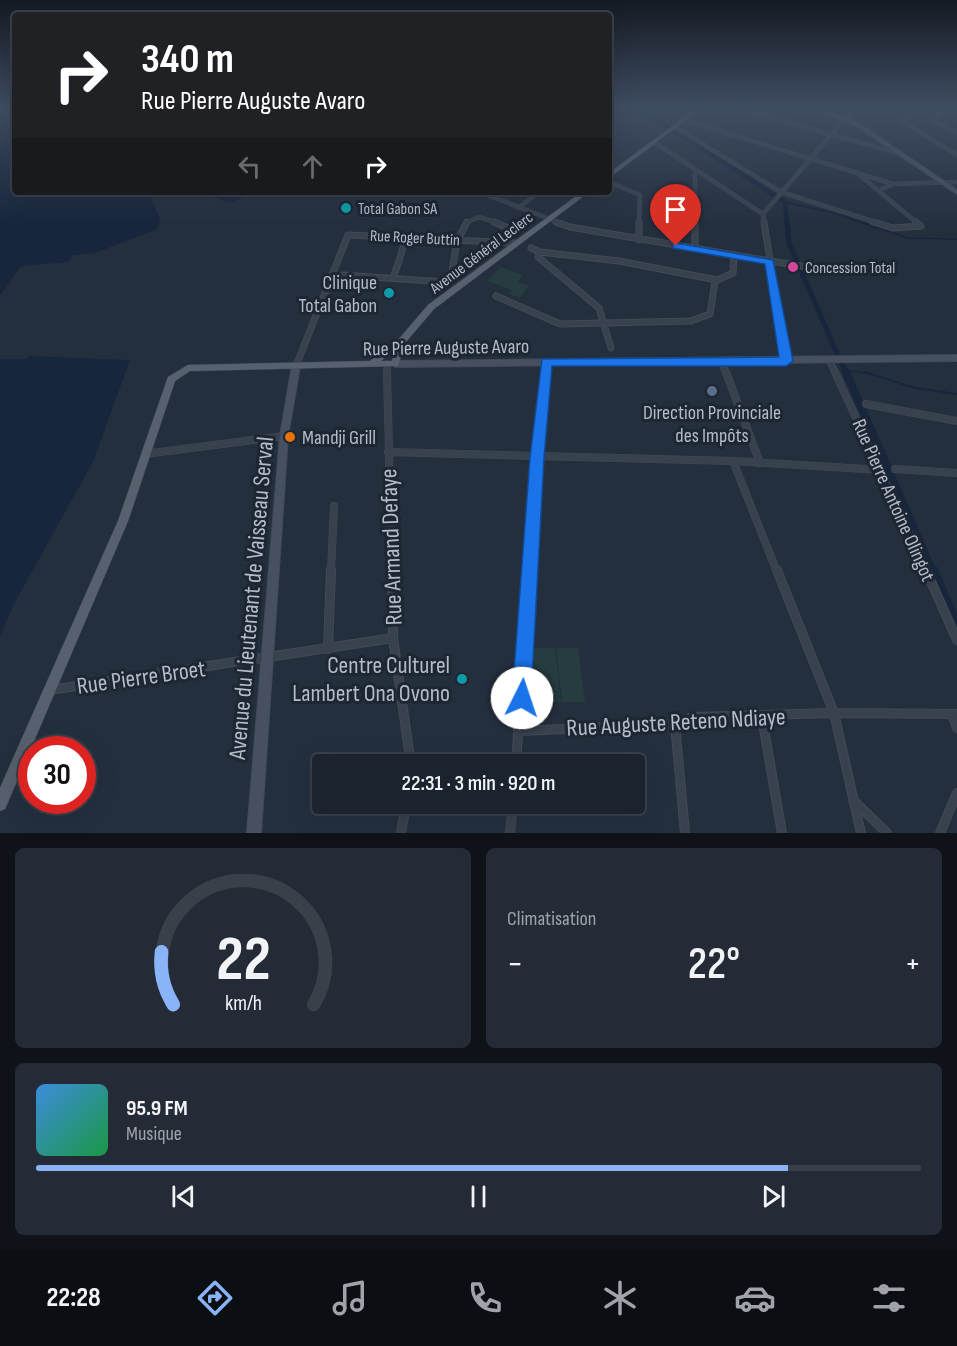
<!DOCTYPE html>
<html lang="fr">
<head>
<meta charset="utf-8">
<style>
  :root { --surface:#1b232e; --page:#242b36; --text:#f1f3f6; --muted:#a0a4aa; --line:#39404a; --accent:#8ab4f8 }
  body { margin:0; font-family:"Sofia Sans Condensed",sans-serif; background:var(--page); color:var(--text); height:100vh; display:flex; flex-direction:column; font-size:22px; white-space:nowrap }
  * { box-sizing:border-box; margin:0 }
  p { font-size:20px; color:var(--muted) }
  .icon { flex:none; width:33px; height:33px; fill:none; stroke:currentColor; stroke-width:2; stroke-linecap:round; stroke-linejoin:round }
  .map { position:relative; height:833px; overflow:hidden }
  .panel { display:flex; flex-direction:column; gap:15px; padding:15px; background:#0f1319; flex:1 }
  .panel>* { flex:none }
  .hud { position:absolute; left:12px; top:12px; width:600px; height:183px; border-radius:6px; box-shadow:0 6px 24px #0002,0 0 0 2px var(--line); background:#202124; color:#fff; overflow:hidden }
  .speed { position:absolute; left:18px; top:736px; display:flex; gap:12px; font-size:30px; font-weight:700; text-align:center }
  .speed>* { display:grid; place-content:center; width:78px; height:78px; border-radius:50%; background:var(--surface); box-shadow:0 6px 24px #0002,0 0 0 2px var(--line); line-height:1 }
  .speed .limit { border:9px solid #d22; background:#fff; color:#111 }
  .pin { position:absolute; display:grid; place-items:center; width:51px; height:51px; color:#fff; margin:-62px -26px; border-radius:50% 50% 50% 0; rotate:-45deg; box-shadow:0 0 6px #0007 }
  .pin .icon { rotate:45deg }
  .me { position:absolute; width:66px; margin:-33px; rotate:4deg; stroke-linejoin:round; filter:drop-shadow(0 0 4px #0008) }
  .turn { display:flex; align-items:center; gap:21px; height:126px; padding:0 30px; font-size:27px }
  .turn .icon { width:78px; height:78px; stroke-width:2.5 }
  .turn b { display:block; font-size:42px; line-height:51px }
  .lanes { display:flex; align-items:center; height:57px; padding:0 30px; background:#0003; justify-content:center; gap:30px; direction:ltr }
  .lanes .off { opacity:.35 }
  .big { font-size:45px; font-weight:600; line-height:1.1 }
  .panel .widget { flex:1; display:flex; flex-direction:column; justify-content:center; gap:9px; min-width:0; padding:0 21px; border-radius:9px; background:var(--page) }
  .panel .dial { align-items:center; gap:0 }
  .dial svg { height:156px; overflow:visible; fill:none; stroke:var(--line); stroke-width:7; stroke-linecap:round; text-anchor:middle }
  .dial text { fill:var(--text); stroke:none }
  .song { display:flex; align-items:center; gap:18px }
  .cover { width:72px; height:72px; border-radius:9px; background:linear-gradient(135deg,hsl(210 70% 55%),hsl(140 70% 35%)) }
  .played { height:6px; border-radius:3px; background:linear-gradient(90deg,var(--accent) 85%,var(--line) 85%) }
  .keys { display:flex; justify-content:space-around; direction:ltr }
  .heat { display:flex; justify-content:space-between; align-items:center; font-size:33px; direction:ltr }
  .panel .tiles { flex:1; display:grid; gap:15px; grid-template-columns:1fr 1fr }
  .widget:last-child { grid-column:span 2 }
  .trip { position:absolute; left:312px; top:754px; width:333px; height:60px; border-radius:6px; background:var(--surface); box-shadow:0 6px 24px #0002,0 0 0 2px var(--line); font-weight:600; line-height:60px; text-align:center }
  .dock { display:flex; height:96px; justify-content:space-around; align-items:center; background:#0b0e12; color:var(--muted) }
  .dock .icon { width:42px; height:42px }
  .dock .on { color:var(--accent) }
  .dock b { font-size:27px; color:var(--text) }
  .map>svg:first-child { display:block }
  .green { fill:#263c3f }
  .water { fill:#17263c }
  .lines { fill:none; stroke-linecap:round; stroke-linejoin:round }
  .stream-far1 { stroke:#17263c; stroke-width:1.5 }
  .stream { stroke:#17263c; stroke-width:2 }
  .canal-far3 { stroke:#17263c; stroke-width:4.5 }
  .canal-far2 { stroke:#17263c; stroke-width:5 }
  .canal-far1 { stroke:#17263c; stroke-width:8 }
  .canal { stroke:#17263c; stroke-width:10 }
  .street-far3-casing { stroke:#414a57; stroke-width:4.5 }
  .street-far2-casing { stroke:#414a57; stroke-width:7 }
  .street-far1-casing { stroke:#414a57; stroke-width:8 }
  .street-casing { stroke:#414a57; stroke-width:10 }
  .secondary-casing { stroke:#414a57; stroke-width:2 }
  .primary-casing { stroke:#414a57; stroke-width:1 }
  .street-far3 { stroke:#38414e; stroke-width:4 }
  .street-far2 { stroke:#38414e; stroke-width:5 }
  .street-far1 { stroke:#38414e; stroke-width:7 }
  .street { stroke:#38414e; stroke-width:8 }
  .secondary { fill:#465061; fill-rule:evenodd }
  .primary { fill:#56606e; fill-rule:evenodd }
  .route { fill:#1a73e8; stroke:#114b97; stroke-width:1.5 }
  .culture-dot { fill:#0f9aa8; stroke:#1d2633; stroke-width:2 }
  .hotel-dot { fill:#d1479c; stroke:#1d2633; stroke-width:2 }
  .service-dot { fill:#5c6f8a; stroke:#1d2633; stroke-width:2 }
  .food-dot { fill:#e8710a; stroke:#1d2633; stroke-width:2 }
  .labels { text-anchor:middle; stroke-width:6; stroke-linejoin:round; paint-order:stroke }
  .far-poi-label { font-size:16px; fill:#b4bcc9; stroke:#1d2633; text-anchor:start }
  .far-street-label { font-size:16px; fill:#b4bcc9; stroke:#1d2633 }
  .poi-label { font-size:20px; fill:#b4bcc9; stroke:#1d2633; text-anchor:end }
  .street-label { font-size:20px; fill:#b4bcc9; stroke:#1d2633 }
  .near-street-label { font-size:24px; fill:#b4bcc9; stroke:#1d2633 }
  .near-poi-label { font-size:24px; fill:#b4bcc9; stroke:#1d2633; text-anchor:end }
</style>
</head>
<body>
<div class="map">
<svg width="957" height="833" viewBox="0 0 957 833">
  <rect width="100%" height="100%" fill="#242f3e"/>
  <path class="green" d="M500,267L523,275L518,282L529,286L520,298L510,294L512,290L488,281Z
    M533,648H555L561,702H538Z
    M556,648H578L585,702H562Z"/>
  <path class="water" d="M0,108H15V192H159L150,195L160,219L157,229L95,253L73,255L68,262L21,266L0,296Z
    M198,192H249L247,196L230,203Z
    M29,356L130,360L93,462L14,604L0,636V359H26Z"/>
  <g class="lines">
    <path class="stream-far1" d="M785,202L833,213L908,238L957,239
      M844,370L870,374"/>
    <path class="stream" d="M865,372L915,388L957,394"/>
    <path class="canal-far3" d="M609,111L644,115L659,121L785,202L787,223"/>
    <path class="canal-far2" d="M787,222L789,243L846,374"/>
    <path class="canal-far1" d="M846,372L933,572"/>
    <path class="canal" d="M933,570L957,626"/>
    <defs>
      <path id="street-far3" d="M735,108L902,154
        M912,108L904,122L957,155
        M943,108L935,121L957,134
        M952,108L957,112
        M684,120L893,184
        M675,127L781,192L878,223
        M654,142L763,214
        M695,170V223
        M856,172L917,223
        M609,182L640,195L639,223
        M880,190L893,184L957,182
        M480,192L560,223
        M518,208L539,192
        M763,214L764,223
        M763,214L854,108
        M466,223L479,217L498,223"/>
      <path id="street-far2" d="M494,222L510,229
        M556,222L570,227L806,267
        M695,222V249
        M764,222L786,361
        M873,222L893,228L921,226L916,222
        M639,240V222
        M531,248L540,252L619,261L717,280
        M540,252L538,257L599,308L611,348
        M401,254L406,237
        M343,275L445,282L451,277L457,241L467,222
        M393,278L400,258
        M496,296L560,324L691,321L710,314L715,281L733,273L734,256
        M721,360L726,374
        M829,360L836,374
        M387,364V374
        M296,366L348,235L515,243
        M545,374L546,362"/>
      <path id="street-far1" d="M387,372L392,572
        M726,372L760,463
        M835,372L927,572
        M866,404L957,421
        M388,452L733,461L882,470
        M145,454L284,436
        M733,461L777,572
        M895,469L957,473
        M331,572L334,506
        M529,572L545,372"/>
      <path id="street" d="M392,570L393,638L411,765
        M777,570L834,713L861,833
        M926,570L957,640
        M328,649L331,570
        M50,690L393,638
        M953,716L957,728
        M762,717L782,833
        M675,724L685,833
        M519,731L675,724L694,717L834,713L957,714
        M516,765L529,570
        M853,800L887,833
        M401,833L406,804
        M510,833L513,804
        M940,833L957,793"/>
      <path id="secondary" d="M808,108H815L857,122L957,190V194L853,124Z
        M957,355V361L395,367L391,364L395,361Z
        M296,363L300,366L288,436L261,833H247L280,436L292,366Z"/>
      <path id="primary" d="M697,108H702L609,178V173Z
        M582,192H589L434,309L405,343L398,366L190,371L175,381L128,521L5,809L0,811V788L118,521L168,377L188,365L370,361L398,340L428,305ZM394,351L392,361H381Z"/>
    </defs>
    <use href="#street-far3" class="street-far3-casing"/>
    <use href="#street-far2" class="street-far2-casing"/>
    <use href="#street-far1" class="street-far1-casing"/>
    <use href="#street" class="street-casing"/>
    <use href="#secondary" class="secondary-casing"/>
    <use href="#primary" class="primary-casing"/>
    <use href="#street-far3" class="street-far3"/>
    <use href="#street-far2" class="street-far2"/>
    <use href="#street-far1" class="street-far1"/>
    <use href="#street" class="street"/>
    <use href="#secondary" class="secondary"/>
    <use href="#primary" class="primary"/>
  </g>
  <linearGradient id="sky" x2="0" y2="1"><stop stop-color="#141a22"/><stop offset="0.48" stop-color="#3f4d63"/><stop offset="1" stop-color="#3f4d63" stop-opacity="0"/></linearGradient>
  <rect width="957" height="225" fill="url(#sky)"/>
  <path class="route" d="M676,243L773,260L793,361L786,366H552L544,458L531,698L528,705L522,708L515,705L512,698L530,458L542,359L779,357L765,264L673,248V244Z"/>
  <g class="culture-dot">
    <circle cx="346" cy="208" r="6"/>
    <circle cx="389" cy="293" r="6"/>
    <circle cx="462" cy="679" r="6"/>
  </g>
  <circle class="hotel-dot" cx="793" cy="267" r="6"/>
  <circle class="service-dot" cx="712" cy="391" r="6"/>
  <circle class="food-dot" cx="290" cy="437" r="6"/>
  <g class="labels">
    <g class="far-poi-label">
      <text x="358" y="214">Total Gabon SA</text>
      <text x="805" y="273">Concession Total</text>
    </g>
    <g class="far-street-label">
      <text transform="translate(415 237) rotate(3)" y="6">Rue Roger Buttin</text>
      <text transform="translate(481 252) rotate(-37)" y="6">Avenue Général Leclerc</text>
    </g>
    <g class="poi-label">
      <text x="377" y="289">Clinique<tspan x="377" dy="23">Total Gabon</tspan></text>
      <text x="712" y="419" text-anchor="middle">Direction Provinciale<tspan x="712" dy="23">des Impôts</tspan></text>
      <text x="302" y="444" text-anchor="start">Mandji Grill</text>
    </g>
    <g class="street-label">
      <text transform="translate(446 347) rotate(-1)" y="7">Rue Pierre Auguste Avaro</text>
      <text transform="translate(894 500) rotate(66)" y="7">Rue Pierre Antoine Olingot</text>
    </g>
    <g class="near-street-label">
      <text transform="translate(391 547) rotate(-92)" y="8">Rue Armand Defaye</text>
      <text transform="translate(251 598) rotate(-85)" y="8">Avenue du Lieutenant de Vaisseau Serval</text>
      <text transform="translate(141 677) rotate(-8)" y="8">Rue Pierre Broet</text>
      <text transform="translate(676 722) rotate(-3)" y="8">Rue Auguste Reteno Ndiaye</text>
    </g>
    <g class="near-poi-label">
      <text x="450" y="673">Centre Culturel<tspan x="450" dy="28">Lambert Ona Ovono</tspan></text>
    </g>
  </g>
</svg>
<div class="speed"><div class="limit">30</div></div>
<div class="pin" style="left:676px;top:246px;background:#d93025"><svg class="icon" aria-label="arrive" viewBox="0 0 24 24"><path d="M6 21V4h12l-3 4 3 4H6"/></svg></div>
<svg class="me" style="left:522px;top:698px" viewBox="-20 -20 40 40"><circle r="19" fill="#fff"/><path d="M0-13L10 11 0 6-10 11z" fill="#1a73e8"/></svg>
<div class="trip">22:31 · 3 min · 920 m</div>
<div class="hud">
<div class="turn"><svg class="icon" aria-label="right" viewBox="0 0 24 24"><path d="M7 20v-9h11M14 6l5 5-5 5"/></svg><div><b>340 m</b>Rue Pierre Auguste Avaro</div></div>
<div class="lanes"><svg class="icon off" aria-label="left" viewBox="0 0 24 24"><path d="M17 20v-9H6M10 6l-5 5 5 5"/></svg><svg class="icon off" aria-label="ahead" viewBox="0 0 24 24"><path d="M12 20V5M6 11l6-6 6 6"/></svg><svg class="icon" aria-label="right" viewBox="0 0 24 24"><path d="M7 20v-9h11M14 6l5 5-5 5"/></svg></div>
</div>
</div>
<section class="panel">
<div class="tiles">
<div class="widget dial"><svg viewBox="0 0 100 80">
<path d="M14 69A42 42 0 1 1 86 69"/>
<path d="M14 69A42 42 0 0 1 8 42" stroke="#8ab4f8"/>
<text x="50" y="56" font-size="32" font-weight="700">22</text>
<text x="50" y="72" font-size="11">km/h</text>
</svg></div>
<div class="widget"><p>Climatisation</p>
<div class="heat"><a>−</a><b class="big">22°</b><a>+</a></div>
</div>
<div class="widget">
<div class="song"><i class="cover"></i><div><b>95.9 FM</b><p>Musique</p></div></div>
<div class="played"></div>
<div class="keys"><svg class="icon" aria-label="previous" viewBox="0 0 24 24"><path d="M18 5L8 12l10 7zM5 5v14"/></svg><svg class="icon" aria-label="pause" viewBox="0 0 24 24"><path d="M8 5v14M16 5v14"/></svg><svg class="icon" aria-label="next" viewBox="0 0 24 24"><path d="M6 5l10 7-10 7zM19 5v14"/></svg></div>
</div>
</div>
</section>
<nav class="dock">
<b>22:28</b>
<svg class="icon on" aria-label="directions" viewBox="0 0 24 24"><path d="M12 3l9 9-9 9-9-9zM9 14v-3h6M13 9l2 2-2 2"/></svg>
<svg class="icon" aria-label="music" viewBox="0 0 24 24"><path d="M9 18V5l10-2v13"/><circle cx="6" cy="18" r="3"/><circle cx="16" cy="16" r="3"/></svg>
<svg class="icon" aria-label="phone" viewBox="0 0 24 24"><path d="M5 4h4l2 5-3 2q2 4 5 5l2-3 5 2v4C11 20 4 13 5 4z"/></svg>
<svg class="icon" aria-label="climate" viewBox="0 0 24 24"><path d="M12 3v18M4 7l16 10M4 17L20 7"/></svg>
<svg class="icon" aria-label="car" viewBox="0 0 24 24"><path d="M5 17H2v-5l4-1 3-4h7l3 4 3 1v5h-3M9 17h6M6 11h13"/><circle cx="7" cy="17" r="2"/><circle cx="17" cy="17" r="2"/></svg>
<svg class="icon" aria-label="filters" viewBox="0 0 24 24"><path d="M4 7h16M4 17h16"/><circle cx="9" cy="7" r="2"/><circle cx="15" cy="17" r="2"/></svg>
</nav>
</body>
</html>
